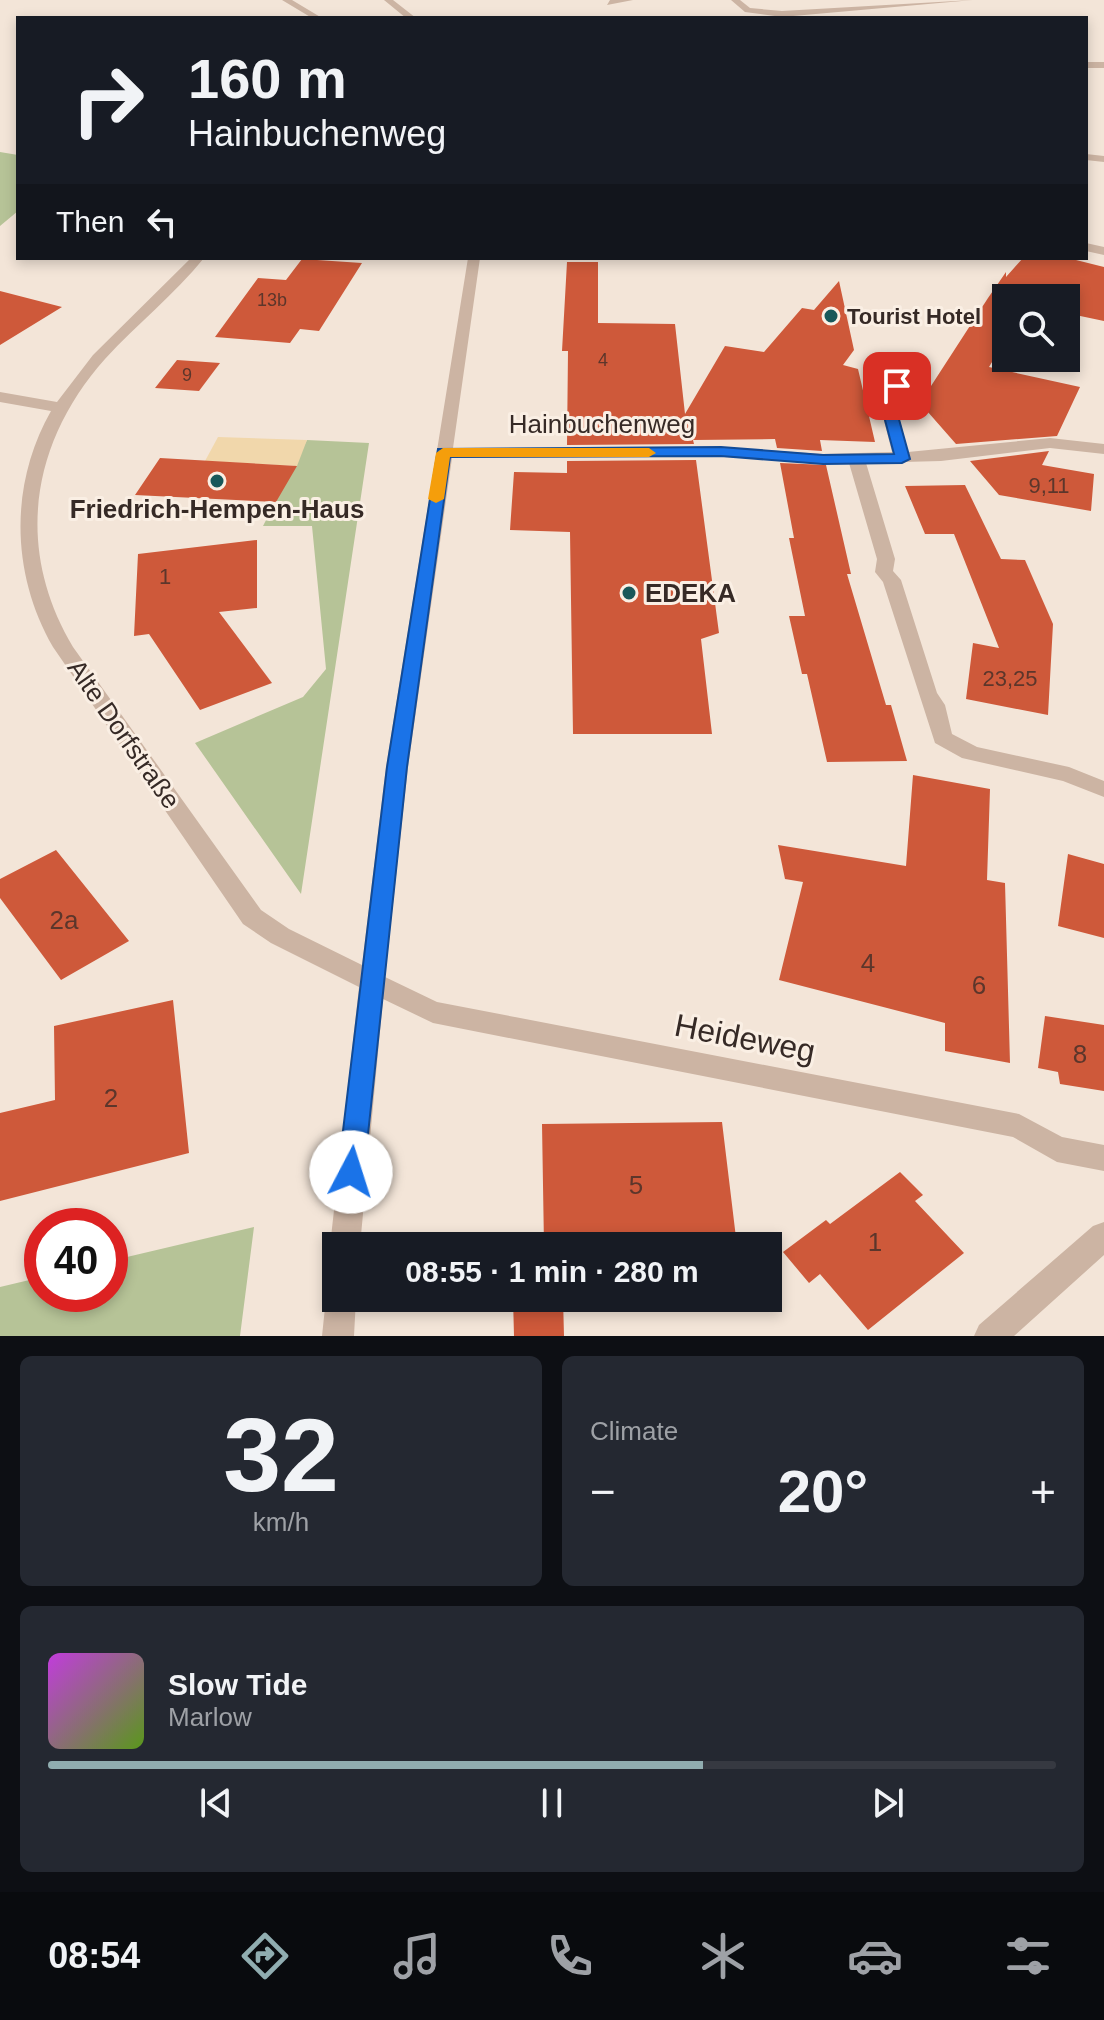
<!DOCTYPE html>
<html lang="en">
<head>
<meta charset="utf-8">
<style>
  :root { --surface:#171b24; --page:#242831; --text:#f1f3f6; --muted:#9ea1a6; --line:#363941; --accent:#90adb0 }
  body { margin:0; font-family:Helvetica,sans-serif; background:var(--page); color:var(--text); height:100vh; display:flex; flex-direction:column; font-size:30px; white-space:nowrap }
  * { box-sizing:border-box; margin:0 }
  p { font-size:26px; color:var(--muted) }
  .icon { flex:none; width:44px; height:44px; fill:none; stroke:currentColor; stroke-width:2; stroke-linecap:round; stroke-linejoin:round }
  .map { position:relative; height:1336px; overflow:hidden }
  .sheet { display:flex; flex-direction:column; gap:20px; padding:20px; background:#0d0f14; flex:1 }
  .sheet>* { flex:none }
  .top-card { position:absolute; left:16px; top:16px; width:1072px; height:244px; border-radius:0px; box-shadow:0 4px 12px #0003; background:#171b24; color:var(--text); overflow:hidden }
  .controls { position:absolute; left:992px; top:284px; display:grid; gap:16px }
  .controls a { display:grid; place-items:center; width:88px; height:88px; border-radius:0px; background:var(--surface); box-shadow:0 4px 12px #0003; font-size:40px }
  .speed { position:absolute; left:24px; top:1208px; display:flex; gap:16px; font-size:40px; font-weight:700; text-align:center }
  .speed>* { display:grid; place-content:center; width:104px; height:104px; border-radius:50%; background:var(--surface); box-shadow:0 4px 12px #0003; line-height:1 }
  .speed .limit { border:12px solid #d22; background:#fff; color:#111 }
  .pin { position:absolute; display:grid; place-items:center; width:68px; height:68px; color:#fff; margin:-34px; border-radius:16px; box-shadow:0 4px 12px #0006 }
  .me { position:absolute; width:88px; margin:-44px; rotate:5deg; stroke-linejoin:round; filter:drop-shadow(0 0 6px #0008) }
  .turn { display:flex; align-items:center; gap:28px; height:168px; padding:0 40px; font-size:36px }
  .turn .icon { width:104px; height:104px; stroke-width:2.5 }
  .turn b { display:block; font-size:56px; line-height:68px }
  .then { display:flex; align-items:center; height:76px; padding:0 40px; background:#0003; gap:16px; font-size:30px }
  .big { font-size:60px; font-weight:800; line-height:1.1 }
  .sheet .card { flex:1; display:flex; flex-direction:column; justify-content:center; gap:12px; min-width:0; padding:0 28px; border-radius:12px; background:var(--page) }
  .sheet .dial { align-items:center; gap:0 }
  .dial b { font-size:104px; line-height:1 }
  .song { display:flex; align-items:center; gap:24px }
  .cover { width:96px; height:96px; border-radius:12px; background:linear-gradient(135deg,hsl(290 70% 55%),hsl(90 70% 35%)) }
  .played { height:8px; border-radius:4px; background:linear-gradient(90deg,var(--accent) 65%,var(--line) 65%) }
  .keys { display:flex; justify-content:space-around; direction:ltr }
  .heat { display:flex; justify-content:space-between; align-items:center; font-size:44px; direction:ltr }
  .sheet .tiles { flex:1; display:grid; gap:20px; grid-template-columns:1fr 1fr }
  .card:last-child { grid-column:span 2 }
  .trip { position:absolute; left:322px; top:1232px; width:460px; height:80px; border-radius:0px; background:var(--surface); box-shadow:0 4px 12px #0003; font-weight:800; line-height:80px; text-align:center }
  .tabs { display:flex; height:128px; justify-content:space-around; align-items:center; background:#090b0e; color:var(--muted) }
  .tabs .icon { width:56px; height:56px }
  .tabs .active { color:var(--accent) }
  .tabs b { font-size:36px; color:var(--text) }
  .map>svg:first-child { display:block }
  .green { fill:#b6c397 }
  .sand { fill:#f1d7ab }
  .building { fill:#ce593a }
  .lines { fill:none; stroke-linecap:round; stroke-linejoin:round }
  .minor { fill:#ccb4a3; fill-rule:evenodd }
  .route { fill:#1a73e8; stroke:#114b97; stroke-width:2 }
  .slow { fill:#f59e0b }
  .poi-dot { fill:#19585a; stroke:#faefe4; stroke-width:3 }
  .labels { text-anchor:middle; stroke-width:6; stroke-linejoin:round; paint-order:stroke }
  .far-number-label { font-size:18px; fill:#5c362b }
  .far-poi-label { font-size:22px; font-weight:bold; fill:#362a26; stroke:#faefe4; text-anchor:start }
  .number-label { font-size:22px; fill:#5c362b }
  .street-label { font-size:26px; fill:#362a26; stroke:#faefe4 }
  .poi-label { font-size:26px; font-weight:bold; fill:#362a26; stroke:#faefe4 }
  .near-number-label { font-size:26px; fill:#5c362b }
  .near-street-label { font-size:32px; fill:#362a26; stroke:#faefe4 }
</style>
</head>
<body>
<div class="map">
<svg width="1104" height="1336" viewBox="0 0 1104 1336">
  <rect width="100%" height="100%" fill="#f3e5d8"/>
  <path class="green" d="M0,152L18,155V211L0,226Z
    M307,440L369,443L301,894L195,743L303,697L326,669L312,526H263Z
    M254,1227L240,1336H0V1287L42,1277V1294H110V1261Z"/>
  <path class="sand" d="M218,437L307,440L297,466L205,461Z"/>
  <path class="building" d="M1023,258H1068L1104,267V321L1066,313V298H1006V339L989,367L1080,387L1057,436L956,444L920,403L988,298L1006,272V277Z
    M302,259L362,263L319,331L300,329L290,343L215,337L258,278L286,280Z
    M567,262H598V323L675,324L685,414L725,346L764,352L802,308L814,310L839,281L854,350L843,365L858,369L875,442L820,440L822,451L777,448L775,439L693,440L694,444L567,445L568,351H562Z
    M0,291L62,307L0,345Z
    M177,360L220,363L199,391L155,388Z
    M1049,451L1042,465L1094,474L1091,511L999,495L970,461Z
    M160,458L297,466L276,502L135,495Z
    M696,460L719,633L701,639L712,734H573L570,532L510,530L514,472L567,473V461Z
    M780,463L826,465L851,574H847L886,705H891L907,761L827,762L807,674H802L789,616H805L789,538H794Z
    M965,485L1001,559L1025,560L1053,624L1048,715L966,699L973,643L999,648L954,534H925L905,486Z
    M257,540V608L219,612L272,683L200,710L149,634L134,636L138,554Z
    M913,775L990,789L987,880L1005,883L1010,1063L945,1051V1023L779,980L803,882L785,879L778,845L906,866Z
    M56,850L129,941L61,980L0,898V879Z
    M1068,854L1104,864V938L1058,926Z
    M173,1000L189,1153L0,1201V1113L55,1100L54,1026Z
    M1045,1016L1104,1025V1091L1060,1084L1058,1072L1038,1068Z
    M722,1122L737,1246H544L542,1124Z
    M900,1172L923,1195L915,1201L964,1253L868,1330L820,1274L809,1283L783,1252L826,1220L830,1224Z
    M513,1298H563L564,1336H514Z"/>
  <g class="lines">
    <path class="minor" d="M282,0H292L322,18H312Z
      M384,0H393L416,18H406Z
      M610,0H633L607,5Z
      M731,0H740L750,8L782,11L973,0L782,17L745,12Z
      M1086,62H1104V68H1086Z
      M1086,154L1104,156V162L1086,160Z
      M1086,243L1104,247V255L1086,251Z
      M191,258H204C175,294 137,324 105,359C31,442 14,548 73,647L261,910L289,929L362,965L386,767L468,258H480L453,448L721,447L823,454L892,452L880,405L898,370L905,366L912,370L896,405L908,452L1050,438L1104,444V454L1050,448L941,461L866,463L895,559L893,571L901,580L937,693L945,705L952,734L977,747L1069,767L1104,781V797L1063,781L962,758L935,743L883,582L875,572L877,559L849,463L721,457L452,458L408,767L385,977L437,1002L1019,1114L1062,1137L1104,1145V1171L1057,1162L1013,1137L433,1023L383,999L360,1246H336L334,1256L330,1246L359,987L271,943L243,924L53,647C11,574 9,485 51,411L0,402V392L57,402L93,355Z
      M1104,1222V1255L1014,1336H974L979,1325L1093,1226Z
      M336,1285V1298H356L354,1336H322L326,1298L330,1287Z"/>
  </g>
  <path class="route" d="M897,382L903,386L895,405L910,459L902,463L823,464L721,456L450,457L407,767L364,1172L360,1181L351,1184L342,1181L338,1172L387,767L438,449L721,447L823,455L894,454L881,405L892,383Z"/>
  <path class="slow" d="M443,448H649L656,453L649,457H450L444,499L436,503L428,499L436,453Z"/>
  <g class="poi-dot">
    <circle cx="831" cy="316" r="8"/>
    <circle cx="217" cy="481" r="8"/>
    <circle cx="629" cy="593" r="8"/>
  </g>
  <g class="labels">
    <g class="far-number-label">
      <text x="272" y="306">13b</text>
      <text x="603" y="366">4</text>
      <text x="187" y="381">9</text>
    </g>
    <g class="far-poi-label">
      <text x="847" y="324">Tourist Hotel</text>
    </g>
    <g class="number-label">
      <text x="1049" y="493">9,11</text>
      <text x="165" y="584">1</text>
      <text x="1010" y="686">23,25</text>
    </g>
    <g class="street-label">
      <text x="602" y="433">Hainbuchenweg</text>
      <text transform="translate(124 734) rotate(55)" y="9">Alte Dorfstraße</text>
    </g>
    <g class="poi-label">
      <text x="217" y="518">Friedrich-Hempen-Haus</text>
      <text x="645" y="602" text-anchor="start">EDEKA</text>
    </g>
    <g class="near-number-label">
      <text x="64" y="929">2a</text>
      <text x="868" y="972">4</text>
      <text x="979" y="994">6</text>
      <text x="1080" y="1063">8</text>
      <text x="111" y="1107">2</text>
      <text x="636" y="1194">5</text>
      <text x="875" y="1251">1</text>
    </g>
    <g class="near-street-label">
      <text transform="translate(745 1038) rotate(11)" y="11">Heideweg</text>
    </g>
  </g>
</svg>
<div class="controls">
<a><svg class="icon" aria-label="search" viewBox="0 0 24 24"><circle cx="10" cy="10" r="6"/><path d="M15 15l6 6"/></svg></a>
</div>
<div class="speed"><div class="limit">40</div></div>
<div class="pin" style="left:897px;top:386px;background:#d93025"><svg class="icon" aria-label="arrive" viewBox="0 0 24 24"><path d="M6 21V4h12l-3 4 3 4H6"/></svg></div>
<svg class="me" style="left:351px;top:1172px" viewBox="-20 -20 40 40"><circle r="19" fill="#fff"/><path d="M0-13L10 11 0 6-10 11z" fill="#1a73e8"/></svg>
<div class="trip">08:55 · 1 min · 280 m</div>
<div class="top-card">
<div class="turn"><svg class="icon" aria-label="right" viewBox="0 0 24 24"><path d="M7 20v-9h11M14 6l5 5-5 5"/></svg><div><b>160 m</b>Hainbuchenweg</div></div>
<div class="then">Then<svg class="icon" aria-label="left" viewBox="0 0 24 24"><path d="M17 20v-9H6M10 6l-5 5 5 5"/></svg></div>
</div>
</div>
<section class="sheet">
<div class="tiles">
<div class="card dial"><b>32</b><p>km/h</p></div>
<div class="card"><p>Climate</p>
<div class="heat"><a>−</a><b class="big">20°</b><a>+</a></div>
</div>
<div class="card">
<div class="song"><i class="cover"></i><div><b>Slow Tide</b><p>Marlow</p></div></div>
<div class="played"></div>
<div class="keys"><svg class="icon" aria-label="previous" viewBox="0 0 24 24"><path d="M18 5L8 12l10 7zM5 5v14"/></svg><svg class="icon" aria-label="pause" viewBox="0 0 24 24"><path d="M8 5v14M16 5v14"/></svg><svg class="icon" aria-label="next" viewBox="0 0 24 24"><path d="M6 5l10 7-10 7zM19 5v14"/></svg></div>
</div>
</div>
</section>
<nav class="tabs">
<b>08:54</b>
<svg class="icon active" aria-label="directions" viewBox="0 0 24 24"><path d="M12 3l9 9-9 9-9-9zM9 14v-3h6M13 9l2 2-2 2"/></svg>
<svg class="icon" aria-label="music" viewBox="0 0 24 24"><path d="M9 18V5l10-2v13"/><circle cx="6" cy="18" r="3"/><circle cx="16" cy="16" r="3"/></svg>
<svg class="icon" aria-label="phone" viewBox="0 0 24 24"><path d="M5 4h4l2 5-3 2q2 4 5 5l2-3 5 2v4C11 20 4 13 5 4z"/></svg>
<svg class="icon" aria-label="climate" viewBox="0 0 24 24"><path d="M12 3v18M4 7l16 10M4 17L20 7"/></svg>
<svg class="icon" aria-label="car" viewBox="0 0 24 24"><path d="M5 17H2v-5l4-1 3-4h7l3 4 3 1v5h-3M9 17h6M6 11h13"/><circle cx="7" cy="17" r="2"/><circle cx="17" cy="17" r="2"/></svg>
<svg class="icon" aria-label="filters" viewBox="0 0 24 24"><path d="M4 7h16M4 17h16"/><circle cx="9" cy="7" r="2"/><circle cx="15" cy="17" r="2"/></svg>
</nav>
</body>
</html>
